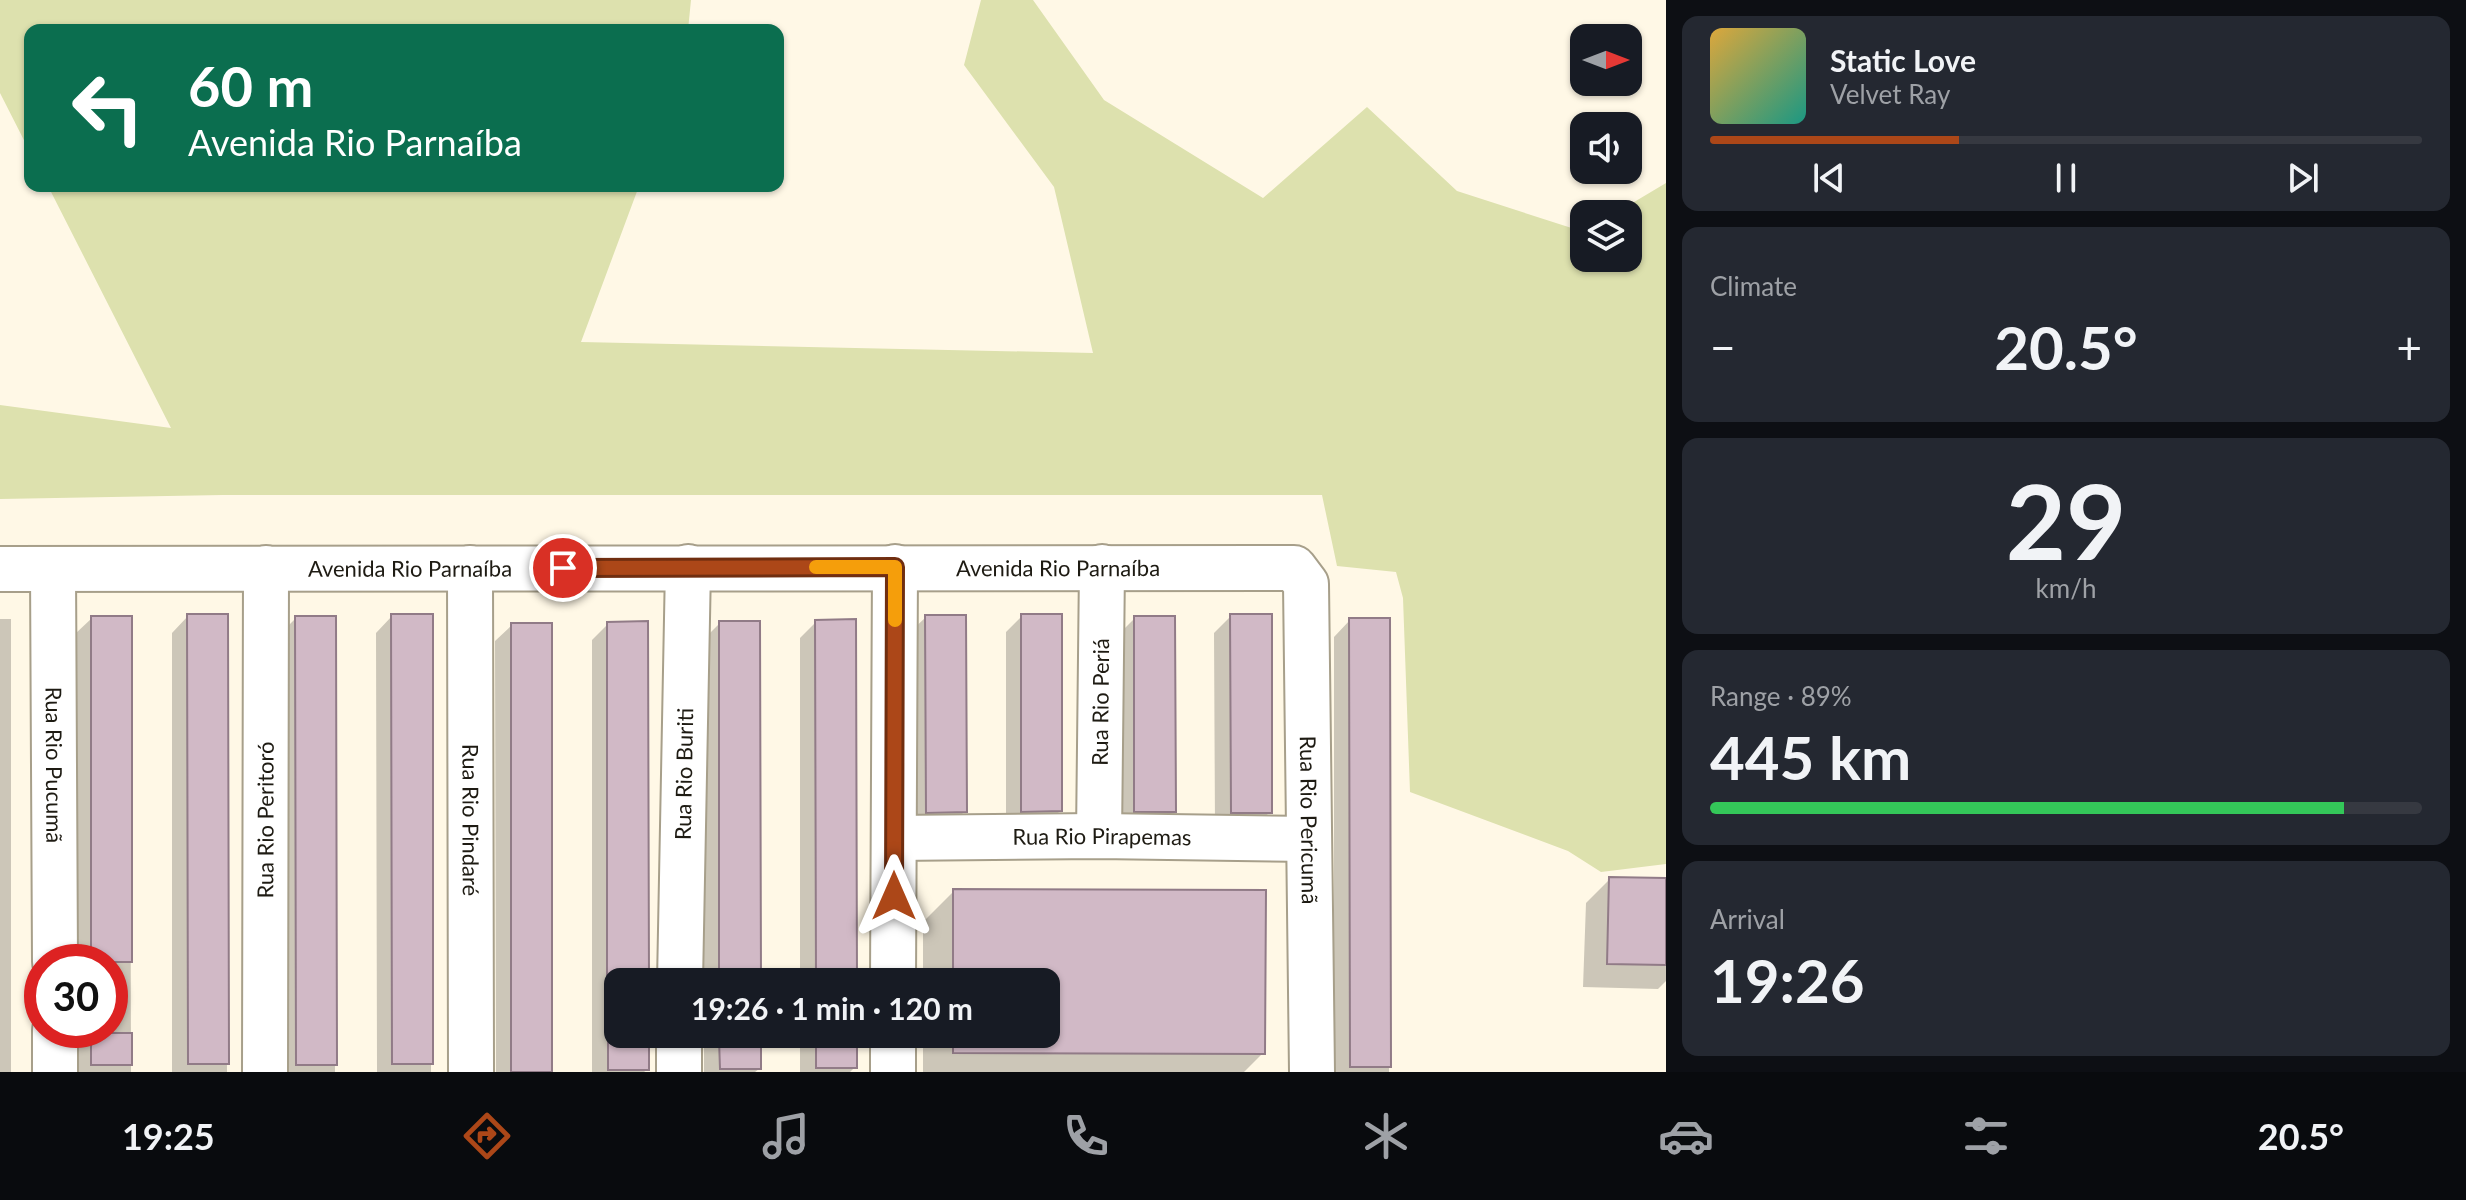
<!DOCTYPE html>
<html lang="en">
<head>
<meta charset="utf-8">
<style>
  :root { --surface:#171b24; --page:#242831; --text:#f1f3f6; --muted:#9ea1a6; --line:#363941; --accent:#ac4718 }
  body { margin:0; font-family:Lato,sans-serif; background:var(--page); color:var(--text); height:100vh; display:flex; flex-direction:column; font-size:30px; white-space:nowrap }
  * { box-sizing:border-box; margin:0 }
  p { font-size:26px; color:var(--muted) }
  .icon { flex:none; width:44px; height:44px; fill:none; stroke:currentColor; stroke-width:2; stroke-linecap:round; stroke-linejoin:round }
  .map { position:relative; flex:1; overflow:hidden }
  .sheet { display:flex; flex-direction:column; gap:16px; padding:16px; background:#0d0f14; width:800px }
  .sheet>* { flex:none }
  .guide { position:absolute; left:24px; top:24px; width:760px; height:168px; border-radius:16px; box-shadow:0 2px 6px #0004; background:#0b6e4f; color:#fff; overflow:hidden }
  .needle { width:52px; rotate:90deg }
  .controls { position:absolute; left:1570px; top:24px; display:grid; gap:16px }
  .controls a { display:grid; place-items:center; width:72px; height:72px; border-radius:16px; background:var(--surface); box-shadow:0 2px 6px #0004; font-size:40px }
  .speed { position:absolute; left:24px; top:944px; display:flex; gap:16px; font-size:40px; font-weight:700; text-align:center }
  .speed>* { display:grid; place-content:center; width:104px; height:104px; border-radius:50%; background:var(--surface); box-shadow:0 2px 6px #0004; line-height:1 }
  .speed .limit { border:12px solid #d22; background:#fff; color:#111 }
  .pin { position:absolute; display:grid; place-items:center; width:68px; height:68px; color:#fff; margin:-34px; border:4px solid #fff; border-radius:50%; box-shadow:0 2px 8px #0007 }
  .me { position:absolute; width:88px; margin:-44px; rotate:0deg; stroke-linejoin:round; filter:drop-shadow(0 0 6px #0008) }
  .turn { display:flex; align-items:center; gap:28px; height:168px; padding:0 32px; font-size:36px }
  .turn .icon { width:104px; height:104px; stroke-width:2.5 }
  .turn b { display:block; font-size:56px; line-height:68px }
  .big { font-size:60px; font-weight:700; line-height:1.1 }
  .sheet .widget { flex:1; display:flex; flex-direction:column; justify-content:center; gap:12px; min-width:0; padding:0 28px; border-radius:16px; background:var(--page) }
  .sheet .dial { align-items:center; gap:0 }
  .dial b { font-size:104px; line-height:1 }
  .song { display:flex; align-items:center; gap:24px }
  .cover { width:96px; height:96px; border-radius:12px; background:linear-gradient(135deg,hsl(40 70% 55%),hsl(170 70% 35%)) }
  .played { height:8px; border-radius:4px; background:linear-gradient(90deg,var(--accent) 35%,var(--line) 35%) }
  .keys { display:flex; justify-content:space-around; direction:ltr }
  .heat { display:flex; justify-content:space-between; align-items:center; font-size:44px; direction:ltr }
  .charge { height:12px; border-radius:6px; background:linear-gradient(90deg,#34c759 89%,var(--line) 0) }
  .trip { position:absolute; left:604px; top:968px; width:456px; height:80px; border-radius:16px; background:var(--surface); box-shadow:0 2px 6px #0004; font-weight:700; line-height:80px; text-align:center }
  .menu { display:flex; height:128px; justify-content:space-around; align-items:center; background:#090b0e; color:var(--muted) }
  .menu .icon { width:56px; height:56px }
  .menu .current { color:var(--accent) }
  .menu b { font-size:36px; color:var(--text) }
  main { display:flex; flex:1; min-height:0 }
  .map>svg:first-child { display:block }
  .green { fill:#dde1ae }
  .shadow { fill:#0003 }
  .building { fill:#d1b9c6; stroke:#917b87; stroke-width:2 }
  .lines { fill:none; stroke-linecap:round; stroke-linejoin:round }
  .minor-casing { stroke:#a79f8a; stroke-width:48 }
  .minor { stroke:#fff; stroke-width:44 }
  .route-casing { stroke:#702e10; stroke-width:20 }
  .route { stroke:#ac4718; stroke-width:14 }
  .slow { stroke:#f59e0b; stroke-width:14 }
  .labels { text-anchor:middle; stroke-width:7; stroke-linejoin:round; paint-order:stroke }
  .street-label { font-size:22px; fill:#1e1b13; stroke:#fff8e6 }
</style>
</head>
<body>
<main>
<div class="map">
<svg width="1666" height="1072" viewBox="0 0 1666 1072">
  <rect width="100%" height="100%" fill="#fff8e6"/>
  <path class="green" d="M0,0H691L688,30H30V152L0,93Z
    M981,0H1033L1104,100L1263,198L1367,107L1457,191L1584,232V258H1628V214H1614L1666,183V864L1601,872L1568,851L1410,792L1403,598L1396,572L1337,566L1322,495H223L0,499V405L171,428L48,186H639L581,342L1093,353L1054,187L964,65Z"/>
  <path class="shadow" d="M188,616H226L227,1072H172V633Z
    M392,616H431V1072H377L376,633Z
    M1022,616L1060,811L1044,827H1006V632Z
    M1231,616L1270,812L1253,828H1215L1214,633Z
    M926,617L965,811L948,828H910L909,633Z
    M92,618H130L131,1072H76V1030H110V962H76L75,634Z
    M296,618H334L335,1072H280V634Z
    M1135,618L1174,811L1157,828L1119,827V634Z
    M0,619H11V1072H0Z
    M1350,620H1388L1389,1072H1334V637Z
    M816,622L855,982H800V638Z
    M720,623L759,982H704V639Z
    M608,624L647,982H618V1034H647V1070L644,1072H592V640Z
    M512,625L549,1072H496L495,641Z
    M1610,879L1666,880V981L1658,989L1583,987L1586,903Z
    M954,891L1263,1053L1244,1072H923V1034H1046V982H923V922Z
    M704,1034H759V1069L755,1072H704Z
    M800,1034H855V1067L850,1072H800Z"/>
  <path class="building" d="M187,614H228L229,1064H188Z
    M391,614H433V1064H392Z
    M1021,614H1062V811L1021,812Z
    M1230,614H1272V813H1231Z
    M925,615H966L967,812L926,813Z
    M91,616H132V962H91Z
    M295,616H336L337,1065H296Z
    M1134,616H1175L1176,812H1134Z
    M1349,618H1390L1391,1067H1350Z
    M856,619L857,982H816L815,620Z
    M648,621L649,982H607V622Z
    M719,621H760L761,982H719Z
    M511,623H552V1072H511Z
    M1609,877L1666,878V965L1607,964Z
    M953,889L1266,890L1265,1054L953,1053V1034H1046V982H953Z
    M91,1033H132V1065H91Z
    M816,1037H857V1068H816Z
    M761,1038V1069H720L719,1039Z
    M608,1039H649V1070H608Z"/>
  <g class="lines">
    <defs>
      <g id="minor">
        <path id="s1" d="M470,568L471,1072"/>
        <path id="s2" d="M0,569L1294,568L1306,584L1312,1072"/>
        <path id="s3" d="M53,569L55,962"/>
        <path id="s4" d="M1099,836L1102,567"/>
        <path id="s5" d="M894,838L1099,836L1309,839"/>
        <path id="s6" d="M680,982L688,567"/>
        <path d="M893,982L895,567"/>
        <path d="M55,1030V1072"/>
        <path id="s7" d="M265,1072L266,568"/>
        <path d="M679,1072V1034"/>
        <path d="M893,1072V1034"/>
      </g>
    </defs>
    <use href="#minor" class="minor-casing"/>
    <use href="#minor" class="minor"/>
  </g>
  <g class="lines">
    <defs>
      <path id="route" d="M563,568L895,567L894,896"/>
    </defs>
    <use href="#route" class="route-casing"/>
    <use href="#route" class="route"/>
    <path class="slow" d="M816,567H895V620"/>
  </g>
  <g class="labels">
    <g class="street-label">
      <text dy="8" stroke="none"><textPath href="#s2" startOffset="1058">Avenida Rio Parnaíba</textPath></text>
      <text dy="8" stroke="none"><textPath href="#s2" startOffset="410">Avenida Rio Parnaíba</textPath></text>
      <text dy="8" stroke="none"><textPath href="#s4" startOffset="134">Rua Rio Periá</textPath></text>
      <text dy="8" stroke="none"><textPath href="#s3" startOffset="196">Rua Rio Pucumã</textPath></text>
      <text dy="8" stroke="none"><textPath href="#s6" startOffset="208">Rua Rio Buriti</textPath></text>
      <text dy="8" stroke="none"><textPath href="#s7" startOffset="252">Rua Rio Peritoró</textPath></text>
      <text dy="8" stroke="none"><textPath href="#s1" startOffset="252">Rua Rio Pindaré</textPath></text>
      <text dy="8" stroke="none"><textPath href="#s2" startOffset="1550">Rua Rio Pericumã</textPath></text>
      <text dy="8" stroke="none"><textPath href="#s5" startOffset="208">Rua Rio Pirapemas</textPath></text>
    </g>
  </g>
</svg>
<div class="controls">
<a><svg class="needle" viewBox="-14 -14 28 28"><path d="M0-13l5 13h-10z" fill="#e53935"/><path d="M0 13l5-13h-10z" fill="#9ea1a6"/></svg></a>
<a><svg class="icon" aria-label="sound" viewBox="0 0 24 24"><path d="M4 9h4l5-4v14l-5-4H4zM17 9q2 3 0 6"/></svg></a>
<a><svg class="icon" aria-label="layers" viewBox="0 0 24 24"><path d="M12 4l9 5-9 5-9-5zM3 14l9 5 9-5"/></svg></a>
</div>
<div class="speed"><div class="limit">30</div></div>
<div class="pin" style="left:563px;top:568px;background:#d93025"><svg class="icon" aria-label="arrive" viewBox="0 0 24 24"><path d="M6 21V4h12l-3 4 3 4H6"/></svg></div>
<svg class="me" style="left:894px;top:896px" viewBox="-20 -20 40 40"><path d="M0-17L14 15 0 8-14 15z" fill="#ac4718" stroke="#fff" stroke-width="4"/></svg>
<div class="trip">19:26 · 1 min · 120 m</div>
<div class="guide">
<div class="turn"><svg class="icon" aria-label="left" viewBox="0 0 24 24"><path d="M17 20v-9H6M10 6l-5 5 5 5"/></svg><div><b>60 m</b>Avenida Rio Parnaíba</div></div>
</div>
</div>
<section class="sheet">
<div class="widget">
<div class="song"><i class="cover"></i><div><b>Static Love</b><p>Velvet Ray</p></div></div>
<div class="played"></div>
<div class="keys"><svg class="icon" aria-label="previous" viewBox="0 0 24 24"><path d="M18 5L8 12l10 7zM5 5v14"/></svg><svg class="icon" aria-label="pause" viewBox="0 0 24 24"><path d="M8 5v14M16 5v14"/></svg><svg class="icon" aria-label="next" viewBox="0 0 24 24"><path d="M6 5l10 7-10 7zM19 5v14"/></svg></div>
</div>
<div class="widget"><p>Climate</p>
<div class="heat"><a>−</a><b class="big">20.5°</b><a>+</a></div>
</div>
<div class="widget dial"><b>29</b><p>km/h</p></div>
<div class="widget"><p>Range · 89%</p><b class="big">445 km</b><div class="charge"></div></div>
<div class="widget"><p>Arrival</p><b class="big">19:26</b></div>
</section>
</main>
<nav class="menu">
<b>19:25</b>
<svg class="icon current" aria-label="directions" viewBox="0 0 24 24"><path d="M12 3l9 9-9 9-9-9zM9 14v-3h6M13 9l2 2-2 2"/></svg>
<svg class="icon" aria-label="music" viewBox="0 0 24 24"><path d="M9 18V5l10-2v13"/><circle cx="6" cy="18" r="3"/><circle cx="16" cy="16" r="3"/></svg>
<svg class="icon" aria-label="phone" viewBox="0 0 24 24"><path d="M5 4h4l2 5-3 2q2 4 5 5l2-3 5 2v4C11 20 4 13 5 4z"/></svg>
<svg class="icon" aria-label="climate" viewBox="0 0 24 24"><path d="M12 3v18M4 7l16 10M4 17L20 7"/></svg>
<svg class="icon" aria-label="car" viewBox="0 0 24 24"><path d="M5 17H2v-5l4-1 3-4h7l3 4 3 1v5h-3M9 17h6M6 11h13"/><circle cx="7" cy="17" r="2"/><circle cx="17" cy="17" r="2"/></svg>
<svg class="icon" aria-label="filters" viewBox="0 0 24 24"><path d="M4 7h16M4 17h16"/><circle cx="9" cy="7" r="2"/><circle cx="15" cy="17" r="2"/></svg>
<b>20.5°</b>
</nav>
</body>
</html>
